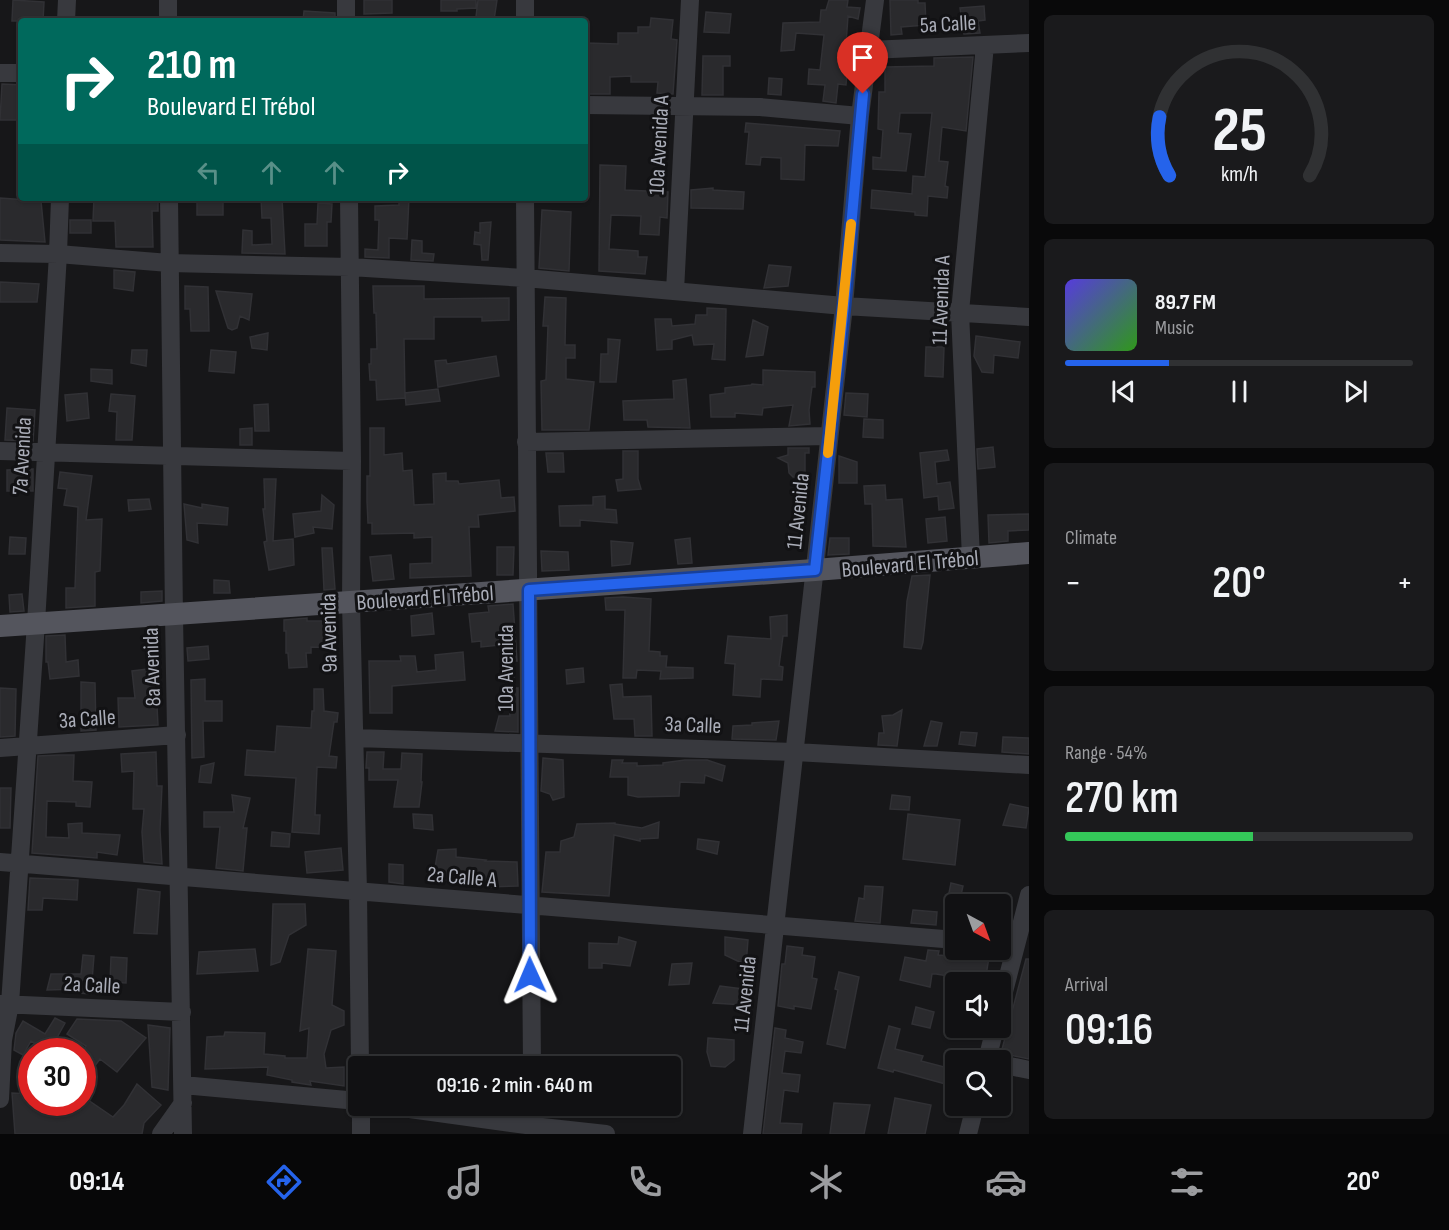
<!DOCTYPE html>
<html lang="en">
<head>
<meta charset="utf-8">
<style>
  :root { --surface:#111113; --page:#1a1a1c; --text:#f1f3f6; --muted:#9c9da0; --line:#303133; --accent:#2563eb }
  body { margin:0; font-family:"Sofia Sans Condensed",sans-serif; background:var(--page); color:var(--text); height:100vh; display:flex; flex-direction:column; font-size:22px; white-space:nowrap }
  * { box-sizing:border-box; margin:0 }
  p { font-size:20px; color:var(--muted) }
  .icon { flex:none; width:33px; height:33px; fill:none; stroke:currentColor; stroke-width:2; stroke-linecap:round; stroke-linejoin:round }
  .map { position:relative; flex:1; overflow:hidden }
  .panel { display:flex; flex-direction:column; gap:15px; padding:15px; background:#09090a; width:420px }
  .panel>* { flex:none }
  .banner { position:absolute; left:18px; top:18px; width:570px; height:183px; border-radius:6px; box-shadow:0 2px 4px #0004,0 0 0 2px var(--line); background:#00695c; color:#fff; overflow:hidden }
  .needle { width:39px; rotate:139deg }
  .tools { position:absolute; left:945px; top:894px; display:grid; gap:12px }
  .tools a { display:grid; place-items:center; width:66px; height:66px; border-radius:6px; background:var(--surface); box-shadow:0 2px 4px #0004,0 0 0 2px var(--line); font-size:30px }
  .speed { position:absolute; left:18px; top:1038px; display:flex; gap:12px; font-size:30px; font-weight:700; text-align:center }
  .speed>* { display:grid; place-content:center; width:78px; height:78px; border-radius:50%; background:var(--surface); box-shadow:0 2px 4px #0004,0 0 0 2px var(--line); line-height:1 }
  .speed .limit { border:9px solid #d22; background:#fff; color:#111 }
  .pin { position:absolute; display:grid; place-items:center; width:51px; height:51px; color:#fff; margin:-62px -26px; border-radius:50% 50% 50% 0; rotate:-45deg; box-shadow:0 0 6px #0007 }
  .pin .icon { rotate:45deg }
  .me { position:absolute; width:66px; margin:-33px; rotate:359deg; stroke-linejoin:round; filter:drop-shadow(0 0 4px #0008) }
  .turn { display:flex; align-items:center; gap:21px; height:126px; padding:0 30px; font-size:27px }
  .turn .icon { width:78px; height:78px; stroke-width:2.5 }
  .turn b { display:block; font-size:42px; line-height:51px }
  .lanes { display:flex; align-items:center; height:57px; padding:0 30px; background:#0003; justify-content:center; gap:30px; direction:ltr }
  .lanes .off { opacity:.35 }
  .big { font-size:45px; font-weight:600; line-height:1.1 }
  .panel .card { flex:1; display:flex; flex-direction:column; justify-content:center; gap:9px; min-width:0; padding:0 21px; border-radius:9px; background:var(--page) }
  .panel .dial { align-items:center; gap:0 }
  .dial svg { height:156px; overflow:visible; fill:none; stroke:var(--line); stroke-width:7; stroke-linecap:round; text-anchor:middle }
  .dial text { fill:var(--text); stroke:none }
  .song { display:flex; align-items:center; gap:18px }
  .cover { width:72px; height:72px; border-radius:9px; background:linear-gradient(135deg,hsl(250 70% 55%),hsl(110 70% 35%)) }
  .played { height:6px; border-radius:3px; background:linear-gradient(90deg,var(--accent) 30%,var(--line) 30%) }
  .keys { display:flex; justify-content:space-around; direction:ltr }
  .heat { display:flex; justify-content:space-between; align-items:center; font-size:33px; direction:ltr }
  .charge { height:9px; border-radius:4px; background:linear-gradient(90deg,#34c759 54%,var(--line) 0) }
  .trip { position:absolute; left:348px; top:1056px; width:333px; height:60px; border-radius:6px; background:var(--surface); box-shadow:0 2px 4px #0004,0 0 0 2px var(--line); font-weight:600; line-height:60px; text-align:center }
  .tab-bar { display:flex; height:96px; justify-content:space-around; align-items:center; background:#070708; color:var(--muted) }
  .tab-bar .icon { width:42px; height:42px }
  .tab-bar .on { color:var(--accent) }
  .tab-bar b { font-size:27px; color:var(--text) }
  main { display:flex; flex:1; min-height:0 }
  .map>svg:first-child { display:block }
  .building { fill:#2a2a2d; stroke:#313135; stroke-width:1.5 }
  .lines { fill:none; stroke-linecap:round; stroke-linejoin:round }
  .minor { stroke:#38393e; stroke-width:18 }
  .major { stroke:#54555d; stroke-width:22 }
  .route-casing { stroke:#184099; stroke-width:15 }
  .route { stroke:#2563eb; stroke-width:10 }
  .slow { stroke:#f59e0b; stroke-width:10 }
  .labels { text-anchor:middle; stroke-width:6; stroke-linejoin:round; paint-order:stroke }
  .street-label { font-size:22px; fill:#aaadb8; stroke:#121214 }
</style>
</head>
<body>
<main>
<div class="map">
<svg width="1029" height="1134" viewBox="0 0 1029 1134">
  <rect width="100%" height="100%" fill="#171719"/>
  <path class="building" d="M13,0L44,2L43,21H12Z
    M364,0H392V13L364,14Z
    M441,0H476V8L457,9V11H441Z
    M478,0H497L494,20L476,17Z
    M829,0H848L847,7L860,8L858,19L848,16L844,73H847L846,85L838,84L836,103L823,101L825,85L808,84L809,69L820,70L824,35L796,33L794,50L781,51L783,23L820,22L821,10H826Z
    M890,0H918V3H925L926,25L901,27L902,34L891,35Z
    M984,6L985,20L978,21L980,33L964,34L960,8Z
    M304,11L335,13V21H303Z
    M706,12L731,14L729,33L704,32Z
    M651,18L673,20L671,39L677,40L673,94L657,93L658,82H631V76L610,77V94H586L588,43L618,44V33H638V27H650Z
    M703,56H730V66H723V95H702Z
    M973,57L966,131L942,127L939,161L948,162L945,186L948,187L947,198L928,196L927,216L915,215V212L871,208L872,190L912,194L913,176L925,177L932,113H900L898,133L911,134L906,171L873,169V157L881,158L883,130L878,129L879,92H885V67L934,66V58Z
    M769,78L782,79L781,95L768,94Z
    M2,84L21,85V107L17,120H0Z
    M746,123L840,131L838,146L805,145L804,180L781,179V158L761,157L760,165L746,164L749,132H745Z
    M600,165L626,166L625,190L668,192L667,218L660,217L659,235L640,234L641,216L611,215L609,249L638,251V257H647L645,274L599,271Z
    M713,188V190L744,192L743,209L691,208V190Z
    M0,198L41,201L45,242L0,240Z
    M94,198H158V211H152L153,247H116L115,221H93Z
    M197,198H223V215H197Z
    M261,198H282L285,254L242,253L243,230L252,231V245L272,244L271,218H262Z
    M399,198H409L407,239L389,238V258L365,257V249L378,250L379,220H375V206L399,205Z
    M318,203L332,204L331,222H327V246H305V224H317Z
    M542,210L571,212L569,271L539,268Z
    M70,220H91V233H70Z
    M491,222L488,260H482L481,245L474,244L475,232L480,233V223Z
    M412,240L422,241V253L434,254L433,261L411,260Z
    M769,265L791,267L788,286L764,288Z
    M114,270L135,272L133,291L114,288Z
    M0,282L39,284L37,302H0Z
    M185,286L208,287L209,331H191L190,309H185Z
    M373,286H424V299L509,298V320L482,321V317H434V339H404L405,398L377,400L376,380H370L369,364H371V349H377L376,313H374Z
    M216,291L252,294L249,320L240,316L237,328L232,330L228,328Z
    M545,297L566,298L565,345H575V358H566V379L594,382L589,430H542L541,381L546,380L548,326H543Z
    M707,308L726,309L725,360L712,359L714,344L694,345L692,335L672,340V349L657,350L655,319H671L672,326L695,324L696,315H707Z
    M753,320L768,327L763,355L746,357Z
    M268,333L267,350L252,348L250,337Z
    M976,336L1020,342L1018,358L994,355L993,373L982,372L974,356Z
    M608,339L620,340L616,382H600L601,354H608Z
    M926,347H944L943,377L925,376Z
    M132,350H147L146,366L131,363Z
    M211,350L236,352L234,373L209,371Z
    M496,356L499,376L438,387L435,361L446,360L447,364Z
    M91,369L112,370V384L91,381Z
    M763,370L815,372V387H812L809,410L810,424L789,426L793,405L763,408L762,415L735,413V417H711L710,395L725,393V388L751,385L752,384L763,385Z
    M686,379L690,428L648,427L647,420H624L623,401L674,399L673,381Z
    M438,389L440,401L406,405L405,393Z
    M87,393L89,418L67,421L65,395Z
    M846,393L868,394L867,417L844,415Z
    M111,394L135,396L132,440H116L117,412L109,411Z
    M268,404L269,431H255L254,405Z
    M7,408L35,410L33,441L5,440Z
    M864,419L883,420V438L863,437Z
    M252,428V445H240V429Z
    M370,428H384V455L402,453L403,471L412,470L414,505L434,504L433,474L446,473V481H458L459,484L499,480L501,498L514,497L515,511L478,515L479,527H469L471,576L410,578V564L432,563V537L414,538V533L372,534V523H368L367,501V476H370Z
    M993,447L995,467L978,469L977,449Z
    M788,448H809V453H805V477H793L789,473L788,463L778,458L788,455Z
    M947,450L949,460L935,462L937,484L950,482L954,508L939,510L938,496L924,498L920,453Z
    M623,451H638V479L641,489L618,491L616,480L623,479Z
    M546,453H563L564,472H548Z
    M839,456L857,462V483H839Z
    M33,469V491H7V470Z
    M60,472L92,476L86,520L102,519L100,571L95,572V606L66,608V588H75L78,507L64,505L67,489L58,488Z
    M264,479H276L273,541L293,539L294,565L269,570L264,542L267,541L263,509H265Z
    M885,485L886,500L902,499L906,547L873,546L872,504H865L864,486Z
    M322,495L334,505L332,529L313,527L314,533L295,537L293,514L321,511Z
    M605,496V509L616,510L617,523L580,520V526H560L559,506L593,505V497Z
    M149,499L151,509L129,511L128,500Z
    M184,504L202,508V504L228,508L227,525L197,523L198,543L187,540Z
    M1029,514V530L1008,531V541L989,543L988,515Z
    M945,517L947,541L928,543L926,519Z
    M10,537L26,538L25,554H9Z
    M690,538L692,563L678,564L675,540Z
    M830,538H849V554L828,555Z
    M611,541L633,543L630,564L612,566Z
    M497,547H514L513,575H497Z
    M322,548H332L335,589L324,590Z
    M541,551L568,552L569,570L542,571Z
    M391,555L394,579L373,581L370,557Z
    M930,575L923,642L921,649L904,647L907,601L912,576Z
    M214,580L229,581L230,593H214Z
    M162,591V601L141,603V592Z
    M22,594L24,611L10,612L9,595Z
    M623,597L651,599L649,651L660,652V656H667L666,667L693,668V678L660,679L661,671L637,670L636,678H623L625,610H606L605,598Z
    M513,604L517,661H513L514,680L503,681L500,645L481,647V641L472,642L469,614L489,612L488,606Z
    M432,613L434,634L412,636L411,616Z
    M787,615V636H783L779,666L783,667L782,680L761,679L760,697L733,695L735,664L725,663L728,636L771,639L770,617Z
    M307,618V621H335V648L311,647V653H306L307,667L289,668L288,653H286V631H284V620Z
    M65,635L66,662L78,660L79,676L50,679L48,662H46V636Z
    M208,646L209,659L188,661L187,648Z
    M463,652L465,680L392,686V713H370L369,661H401L400,656H415L417,672L436,670L435,655Z
    M155,668L158,725L119,727L118,698H135L132,671Z
    M583,668L584,682L567,684L566,670Z
    M205,679V701H222V721H203L204,757L192,758L191,680Z
    M81,682L95,683L96,730L81,731Z
    M622,684L623,697L651,696L652,736H635L634,719H614L610,685Z
    M0,688L16,689L15,736L0,737Z
    M507,688H518V732L495,731L499,716H510Z
    M314,689H323L324,711L338,713L337,722H334L329,756L337,757L336,768L317,767L315,815H320L319,834L292,832L296,778L245,775L247,750L275,752L277,726L311,728L312,711H314Z
    M902,710L897,746L878,745L879,733H884L882,716L893,715Z
    M779,721L776,740L732,739L733,726L752,725V723Z
    M931,721L942,723L937,746H924Z
    M961,732L977,733L975,746L959,744Z
    M1003,737L1029,738V754L1002,752Z
    M156,752L157,786H162L160,830L162,864L144,862L142,832L144,809H133L134,771L122,772L121,754Z
    M367,752H384L383,769H401L402,753L422,754L421,782H422L419,807H394L398,780H369V768H366Z
    M59,755H74L73,781L92,782L90,807L76,806V802L47,801L46,837L69,838L68,824L82,823V833L120,835L117,855L97,852V858L32,853L38,756Z
    M543,758L563,760L564,797L553,800L550,794L541,791Z
    M612,760H623L622,763H637V766L663,765V763L685,760H707L725,766L722,781L705,775L704,783L680,782L679,796L638,797L628,795V777H610Z
    M214,763L211,783L199,782L201,766Z
    M0,788H11L10,828H0Z
    M232,795L250,798L243,828H247L243,871L216,868L220,827H204V812H234Z
    M892,795L910,797L909,810L890,809Z
    M1010,804L1029,808L1026,828L1003,825Z
    M413,814L432,815L433,830L414,828Z
    M908,814L960,820L955,865L903,859Z
    M659,822L658,838L640,839V841L614,835L609,896L542,892L546,852H560L561,841L574,837L577,824L615,823V824L642,828Z
    M272,832L290,834L289,847L271,846Z
    M698,839L719,842L717,854L697,849Z
    M341,848L343,870L307,873L305,852Z
    M456,849V857L486,860L485,861L517,862L518,886L488,887V885L455,879V881L433,879L438,850Z
    M389,864L403,865V884L389,882Z
    M30,878L78,880L77,900L43,898L42,910H28Z
    M951,883L963,886L959,904H956V915L945,913Z
    M865,886L883,887L880,923L855,921L859,898L864,899Z
    M138,889L160,892L157,934L134,933Z
    M273,904H305L306,925L289,935L280,962L271,965Z
    M913,910L937,912L936,925L911,923Z
    M619,937L636,942L630,966L602,963V968H589V943L618,944Z
    M725,937L748,940L746,965L725,955Z
    M787,946L803,948L802,955L815,957L812,978L817,979L811,1009L794,1006V1009L778,1006L782,964H785Z
    M255,949L258,971L197,974L199,952Z
    M308,949L336,951L332,1005L344,1011V1025L331,1030L324,1054L326,1068L344,1067V1086L310,1081L311,1085L292,1082V1080L267,1075L268,1067L205,1069L207,1037L224,1036L225,1032L265,1033L264,1054L285,1056V1058H307L309,1028L300,1031Z
    M928,950L939,951L938,955L974,958V954L989,957L985,982L936,974H932L930,987L900,980L905,957L926,961Z
    M83,955L94,956L91,994L79,993L80,989L47,990L51,974H81Z
    M111,957L127,958L126,983L110,982Z
    M1026,959H1029V1059L1001,1053Z
    M692,963L689,984L669,985L672,964Z
    M839,972L859,977L845,1048L827,1044L838,990L835,989Z
    M720,986L752,990L745,1005L713,1003Z
    M916,1007L934,1012L930,1028L912,1024Z
    M55,1018L65,1023L49,1052L31,1041L23,1055L14,1050L16,1033L23,1021L45,1034Z
    M77,1019L121,1021L146,1038L117,1072L100,1059L82,1083V1051L86,1046L67,1034Z
    M148,1025L170,1028L168,1090L152,1087Z
    M889,1026L900,1029L895,1049L923,1056L921,1061L956,1070L953,1086L894,1070L893,1072L878,1068Z
    M775,1028L786,1030L785,1038L803,1042L801,1053L785,1051L782,1073L800,1075L798,1092L784,1090L780,1123L802,1124L801,1134H763Z
    M708,1038L734,1040V1060L725,1067L711,1066L707,1052Z
    M137,1084L161,1105L144,1123L142,1134H15L12,1093L32,1094V1102H82V1096L113,1117L124,1105Z
    M895,1098L931,1105L925,1134H888Z
    M834,1103L870,1105L864,1134H830Z"/>
  <g class="lines">
    <path class="minor" d="M168,0V21
      M346,0V21
      M66,21L67,0
      M525,21V0
      M869,50L1029,43
      M0,73H21
      M585,105L760,107L860,116
      M169,198L174,616L183,1134
      M349,198L352,461L351,603L358,892L360,1066
      M525,198L532,1066
      M0,253L58,254L169,263L350,267L525,278L844,306L1029,317
      M675,291L690,0
      M526,442L829,436
      M0,451L352,461
      M971,558L960,312L985,45
      M355,738L795,752L1029,765
      M0,748L177,735
      M0,862L956,940
      M0,1004L182,1012
      M1000,1007L1029,895
      M987,1060L995,1028
      M1000,1064L1029,1070
      M183,1085L358,1101
      M0,1099L3,1040L10,1004L36,623L58,254L60,198
      M361,1106V1134
      M388,1106L533,1126L606,1134
      M532,1106L533,1134
      M161,1134L183,1103
      M752,1134L844,306L860,116L875,0
      M968,1134L975,1106"/>
    <path class="major" d="M0,626L815,570L1029,553"/>
  </g>
  <g class="lines">
    <defs>
      <path id="route" d="M530,975L529,590L815,570L844,306L863,94"/>
    </defs>
    <use href="#route" class="route-casing"/>
    <use href="#route" class="route"/>
    <path class="slow" d="M828,453L851,224"/>
  </g>
  <g class="labels">
    <g class="street-label">
      <text transform="translate(948 23) rotate(-3)" y="8">5a Calle</text>
      <text transform="translate(658 145) rotate(-87)" y="8">10a Avenida A</text>
      <text transform="translate(940 300) rotate(-88)" y="8">11 Avenida A</text>
      <text transform="translate(21 456) rotate(-87)" y="8">7a Avenida</text>
      <text transform="translate(797 511) rotate(-84)" y="8">11 Avenida</text>
      <text transform="translate(910 563) rotate(-5)" y="8">Boulevard El Trébol</text>
      <text transform="translate(425 597) rotate(-4)" y="8">Boulevard El Trébol</text>
      <text transform="translate(328 633) rotate(-91)" y="8">9a Avenida</text>
      <text transform="translate(151 667) rotate(-92)" y="8">8a Avenida</text>
      <text transform="translate(505 668) rotate(-90)" y="8">10a Avenida</text>
      <text transform="translate(87 718) rotate(-4)" y="8">3a Calle</text>
      <text transform="translate(693 724) rotate(2)" y="8">3a Calle</text>
      <text transform="translate(462 876) rotate(5)" y="8">2a Calle A</text>
      <text transform="translate(92 984) rotate(3)" y="8">2a Calle</text>
      <text transform="translate(744 994) rotate(-84)" y="8">11 Avenida</text>
    </g>
  </g>
</svg>
<div class="tools">
<a><svg class="needle" viewBox="-14 -14 28 28"><path d="M0-13l5 13h-10z" fill="#e53935"/><path d="M0 13l5-13h-10z" fill="#9c9da0"/></svg></a>
<a><svg class="icon" aria-label="sound" viewBox="0 0 24 24"><path d="M4 9h4l5-4v14l-5-4H4zM17 9q2 3 0 6"/></svg></a>
<a><svg class="icon" aria-label="search" viewBox="0 0 24 24"><circle cx="10" cy="10" r="6"/><path d="M15 15l6 6"/></svg></a>
</div>
<div class="speed"><div class="limit">30</div></div>
<div class="pin" style="left:863px;top:94px;background:#d93025"><svg class="icon" aria-label="arrive" viewBox="0 0 24 24"><path d="M6 21V4h12l-3 4 3 4H6"/></svg></div>
<svg class="me" style="left:530px;top:975px" viewBox="-20 -20 40 40"><path d="M0-17L14 15 0 8-14 15z" fill="#2563eb" stroke="#fff" stroke-width="4"/></svg>
<div class="trip">09:16 · 2 min · 640 m</div>
<div class="banner">
<div class="turn"><svg class="icon" aria-label="right" viewBox="0 0 24 24"><path d="M7 20v-9h11M14 6l5 5-5 5"/></svg><div><b>210 m</b>Boulevard El Trébol</div></div>
<div class="lanes"><svg class="icon off" aria-label="left" viewBox="0 0 24 24"><path d="M17 20v-9H6M10 6l-5 5 5 5"/></svg><svg class="icon off" aria-label="ahead" viewBox="0 0 24 24"><path d="M12 20V5M6 11l6-6 6 6"/></svg><svg class="icon off" aria-label="ahead" viewBox="0 0 24 24"><path d="M12 20V5M6 11l6-6 6 6"/></svg><svg class="icon" aria-label="right" viewBox="0 0 24 24"><path d="M7 20v-9h11M14 6l5 5-5 5"/></svg></div>
</div>
</div>
<section class="panel">
<div class="card dial"><svg viewBox="0 0 100 80">
<path d="M14 69A42 42 0 1 1 86 69"/>
<path d="M14 69A42 42 0 0 1 9 39" stroke="#2563eb"/>
<text x="50" y="56" font-size="32" font-weight="700">25</text>
<text x="50" y="72" font-size="11">km/h</text>
</svg></div>
<div class="card">
<div class="song"><i class="cover"></i><div><b>89.7 FM</b><p>Music</p></div></div>
<div class="played"></div>
<div class="keys"><svg class="icon" aria-label="previous" viewBox="0 0 24 24"><path d="M18 5L8 12l10 7zM5 5v14"/></svg><svg class="icon" aria-label="pause" viewBox="0 0 24 24"><path d="M8 5v14M16 5v14"/></svg><svg class="icon" aria-label="next" viewBox="0 0 24 24"><path d="M6 5l10 7-10 7zM19 5v14"/></svg></div>
</div>
<div class="card"><p>Climate</p>
<div class="heat"><a>−</a><b class="big">20°</b><a>+</a></div>
</div>
<div class="card"><p>Range · 54%</p><b class="big">270 km</b><div class="charge"></div></div>
<div class="card"><p>Arrival</p><b class="big">09:16</b></div>
</section>
</main>
<nav class="tab-bar">
<b>09:14</b>
<svg class="icon on" aria-label="directions" viewBox="0 0 24 24"><path d="M12 3l9 9-9 9-9-9zM9 14v-3h6M13 9l2 2-2 2"/></svg>
<svg class="icon" aria-label="music" viewBox="0 0 24 24"><path d="M9 18V5l10-2v13"/><circle cx="6" cy="18" r="3"/><circle cx="16" cy="16" r="3"/></svg>
<svg class="icon" aria-label="phone" viewBox="0 0 24 24"><path d="M5 4h4l2 5-3 2q2 4 5 5l2-3 5 2v4C11 20 4 13 5 4z"/></svg>
<svg class="icon" aria-label="climate" viewBox="0 0 24 24"><path d="M12 3v18M4 7l16 10M4 17L20 7"/></svg>
<svg class="icon" aria-label="car" viewBox="0 0 24 24"><path d="M5 17H2v-5l4-1 3-4h7l3 4 3 1v5h-3M9 17h6M6 11h13"/><circle cx="7" cy="17" r="2"/><circle cx="17" cy="17" r="2"/></svg>
<svg class="icon" aria-label="filters" viewBox="0 0 24 24"><path d="M4 7h16M4 17h16"/><circle cx="9" cy="7" r="2"/><circle cx="15" cy="17" r="2"/></svg>
<b>20°</b>
</nav>
</body>
</html>
